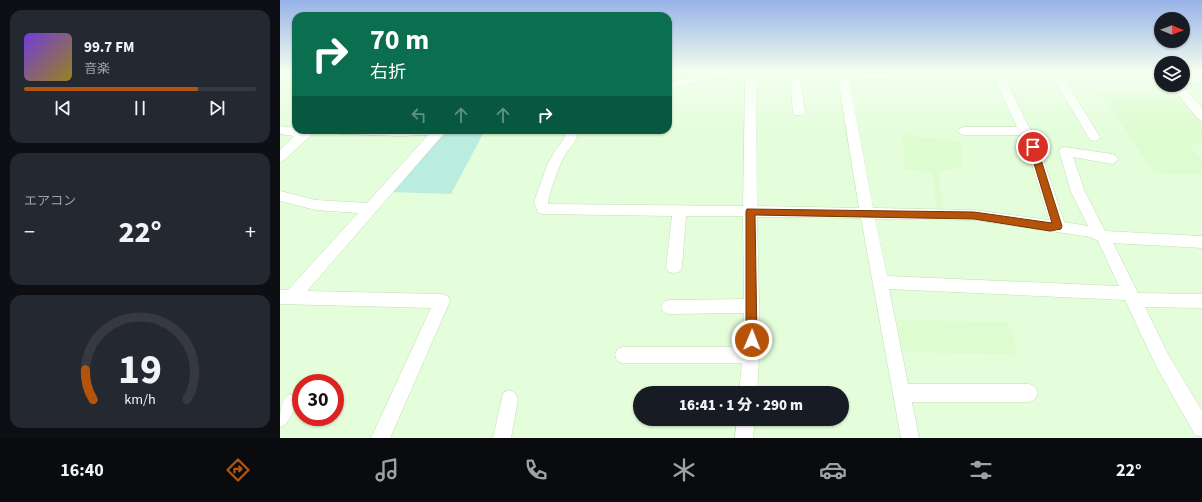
<!DOCTYPE html>
<html lang="ja">
<head>
<meta charset="utf-8">
<style>
  :root { --surface:#171b24; --page:#242831; --text:#f1f3f6; --muted:#9ea1a6; --line:#363941; --accent:#b45309 }
  body { margin:0; font-family:"Source Sans 3","Noto Sans JP",sans-serif; background:var(--page); color:var(--text); height:100vh; display:flex; flex-direction:column; font-size:15px; white-space:nowrap }
  * { box-sizing:border-box; margin:0 }
  p { font-size:13px; color:var(--muted) }
  .icon { flex:none; width:22px; height:22px; fill:none; stroke:currentColor; stroke-width:2; stroke-linecap:round; stroke-linejoin:round }
  .map { position:relative; flex:1; overflow:hidden }
  .drawer { display:flex; flex-direction:column; gap:10px; padding:10px; background:#0d0f14; width:280px }
  .drawer>* { flex:none }
  .banner { position:absolute; left:12px; top:12px; width:380px; height:122px; border-radius:12px; box-shadow:0 1px 3px #0004; background:#0b6e4f; color:#fff; overflow:hidden }
  .needle { width:26px; rotate:91deg }
  .controls { position:absolute; left:874px; top:12px; display:grid; gap:8px }
  .controls a { display:grid; place-items:center; width:36px; height:36px; border-radius:50%; background:var(--surface); box-shadow:0 1px 3px #0004; font-size:20px }
  .speed { position:absolute; left:12px; top:374px; display:flex; gap:8px; font-size:20px; font-weight:700; text-align:center }
  .speed>* { display:grid; place-content:center; width:52px; height:52px; border-radius:50%; background:var(--surface); box-shadow:0 1px 3px #0004; line-height:1 }
  .speed .limit { border:6px solid #d22; background:#fff; color:#111 }
  .pin { position:absolute; display:grid; place-items:center; width:34px; height:34px; color:#fff; margin:-17px; border:2px solid #fff; border-radius:50%; box-shadow:0 1px 4px #0007 }
  .me { position:absolute; width:44px; margin:-22px; rotate:1deg; stroke-linejoin:round; filter:drop-shadow(0 0 3px #0008) }
  .turn { display:flex; align-items:center; gap:14px; height:84px; padding:0 12px; font-size:18px }
  .turn .icon { width:52px; height:52px; stroke-width:2.5 }
  .turn b { display:block; font-size:28px; line-height:34px }
  .lanes { display:flex; align-items:center; height:38px; padding:0 12px; background:#0003; justify-content:center; gap:20px; direction:ltr }
  .lanes .off { opacity:.35 }
  .big { font-size:30px; font-weight:800; line-height:1.1 }
  .drawer .tile { flex:1; display:flex; flex-direction:column; justify-content:center; gap:6px; min-width:0; padding:0 14px; border-radius:12px; background:var(--page) }
  .drawer .dial { align-items:center; gap:0 }
  .dial svg { height:104px; overflow:visible; fill:none; stroke:var(--line); stroke-width:7; stroke-linecap:round; text-anchor:middle }
  .dial text { fill:var(--text); stroke:none }
  .song { display:flex; align-items:center; gap:12px }
  .cover { width:48px; height:48px; border-radius:6px; background:linear-gradient(135deg,hsl(260 70% 55%),hsl(50 70% 35%)) }
  .played { height:4px; border-radius:2px; background:linear-gradient(90deg,var(--accent) 75%,var(--line) 75%) }
  .keys { display:flex; justify-content:space-around; direction:ltr }
  .heat { display:flex; justify-content:space-between; align-items:center; font-size:22px; direction:ltr }
  .trip { position:absolute; left:353px; top:386px; width:216px; height:40px; border-radius:20px; background:var(--surface); box-shadow:0 1px 3px #0004; font-weight:800; line-height:40px; text-align:center }
  .menu { display:flex; height:64px; justify-content:space-around; align-items:center; background:#090b0e; color:var(--muted) }
  .menu .icon { width:28px; height:28px }
  .menu .on { color:var(--accent) }
  .menu b { font-size:18px; color:var(--text) }
  main { display:flex; flex:1; min-height:0 }
  .map>svg:first-child { display:block }
  .residential { fill:#ddfccf }
  .green { fill:#baecdf }
  .lines { fill:none; stroke-linecap:round; stroke-linejoin:round }
  .minor-casing { stroke:#c3ddb2; stroke-width:1 }
  .minor { fill:#fff; fill-rule:evenodd }
  .route { fill:#b45309; stroke:#753606 }
</style>
</head>
<body>
<main>
<section class="drawer">
<div class="tile">
<div class="song"><i class="cover"></i><div><b>99.7 FM</b><p>音楽</p></div></div>
<div class="played"></div>
<div class="keys"><svg class="icon" aria-label="previous" viewBox="0 0 24 24"><path d="M18 5L8 12l10 7zM5 5v14"/></svg><svg class="icon" aria-label="pause" viewBox="0 0 24 24"><path d="M8 5v14M16 5v14"/></svg><svg class="icon" aria-label="next" viewBox="0 0 24 24"><path d="M6 5l10 7-10 7zM19 5v14"/></svg></div>
</div>
<div class="tile"><p>エアコン</p>
<div class="heat"><a>−</a><b class="big">22°</b><a>+</a></div>
</div>
<div class="tile dial"><svg viewBox="0 0 100 80">
<path d="M14 69A42 42 0 1 1 86 69"/>
<path d="M14 69A42 42 0 0 1 8 46" stroke="#b45309"/>
<text x="50" y="56" font-size="32" font-weight="700">19</text>
<text x="50" y="72" font-size="11">km/h</text>
</svg></div>
</section>
<div class="map">
<svg width="922" height="438" viewBox="0 0 922 438">
  <rect width="100%" height="100%" fill="#e4fedb"/>
  <path class="residential" d="M820,93L900,95L922,122V143L909,144L922,161V174L874,173Z
    M623,135L680,142L683,165L659,172L663,212L657,211L652,173L624,169Z
    M617,320L728,322L739,355L623,352Z"/>
  <path class="green" d="M183,130H205L171,194L109,192L154,140L170,131Z"/>
  <g class="lines">
    <defs>
      <path id="minor" d="M434,72L712,74V72H722L723,74L881,75V81H786L820,137L818,140L814,141L810,140L775,81L726,80L749,127L755,134L784,222L808,226L791,192L779,151L781,148L785,147L832,154L836,156L838,159L836,162L832,164L793,157L805,192L825,231L922,236V248L833,243L858,293L922,294V308L865,307L888,354L922,411V437L915,435L876,366L845,300L609,289L628,384H749L755,387L758,393L755,399L749,402H632L639,438H621L581,218L477,217L480,340L477,393H459L462,363H343L337,361L335,355L337,349L343,347H463L464,313L389,314L383,312L381,307L383,302L389,300L464,299L463,216H406L402,267L399,272L394,273L389,272L386,267L392,216L263,214L258,213L254,202L267,165L275,151L284,139L286,130H298C298,141 290,147 285,155C280,163 268,195 268,204L463,206L465,79L435,78L388,89V83ZM476,79H510L513,112L515,115H523L525,112L521,79H558L579,208L477,206ZM569,79L715,80L737,127H684L680,128L678,131L680,134L684,135H743L769,220L694,210L593,208ZM595,219L694,220L811,237L818,241L839,286L607,276Z
        M903,76H922V82H903Z
        M890,85H902L922,108V120L918,119Z
        M0,126L16,128V130L36,131L4,160L0,162V150L14,136L0,134Z
        M56,130H167L27,291L162,294L168,296L170,301L110,438H91L151,308L0,304V290H8L78,213L36,210L0,201V191L36,200L87,203L148,135L120,136L62,134L58,133Z
        M229,390L235,393L238,399L231,438H213L223,393Z
        M10,394L16,397L19,403L6,424L0,427C0,414 0,400 10,394Z
        M457,419H475L473,438H455Z"/>
    </defs>
    <use href="#minor" class="minor-casing"/>
    <use href="#minor" class="minor"/>
  </g>
  <linearGradient id="sky" x2="0" y2="1"><stop stop-color="#97b2e8"/><stop offset="0.54" stop-color="#f3ffef"/><stop offset="1" stop-color="#f3ffef" stop-opacity="0"/></linearGradient>
  <rect width="922" height="133" fill="url(#sky)"/>
  <path class="route" d="M751,145H756L757,147L782,226L781,229L770,231L694,219L475,215L477,340L476,344L472,345L468,344L466,340V211L467,209L694,212L772,223L749,147Z"/>
</svg>
<div class="controls">
<a><svg class="needle" viewBox="-14 -14 28 28"><path d="M0-13l5 13h-10z" fill="#e53935"/><path d="M0 13l5-13h-10z" fill="#9ea1a6"/></svg></a>
<a><svg class="icon" aria-label="layers" viewBox="0 0 24 24"><path d="M12 4l9 5-9 5-9-5zM3 14l9 5 9-5"/></svg></a>
</div>
<div class="speed"><div class="limit">30</div></div>
<div class="pin" style="left:753px;top:147px;background:#d93025"><svg class="icon" aria-label="arrive" viewBox="0 0 24 24"><path d="M6 21V4h12l-3 4 3 4H6"/></svg></div>
<svg class="me" style="left:472px;top:340px" viewBox="-20 -20 40 40"><circle r="17" fill="#b45309" stroke="#fff" stroke-width="3"/><path d="M0-11L8 9 0 5-8 9z" fill="#fff"/></svg>
<div class="trip">16:41 · 1 分 · 290 m</div>
<div class="banner">
<div class="turn"><svg class="icon" aria-label="right" viewBox="0 0 24 24"><path d="M7 20v-9h11M14 6l5 5-5 5"/></svg><div><b>70 m</b>右折</div></div>
<div class="lanes"><svg class="icon off" aria-label="left" viewBox="0 0 24 24"><path d="M17 20v-9H6M10 6l-5 5 5 5"/></svg><svg class="icon off" aria-label="ahead" viewBox="0 0 24 24"><path d="M12 20V5M6 11l6-6 6 6"/></svg><svg class="icon off" aria-label="ahead" viewBox="0 0 24 24"><path d="M12 20V5M6 11l6-6 6 6"/></svg><svg class="icon" aria-label="right" viewBox="0 0 24 24"><path d="M7 20v-9h11M14 6l5 5-5 5"/></svg></div>
</div>
</div>
</main>
<nav class="menu">
<b>16:40</b>
<svg class="icon on" aria-label="directions" viewBox="0 0 24 24"><path d="M12 3l9 9-9 9-9-9zM9 14v-3h6M13 9l2 2-2 2"/></svg>
<svg class="icon" aria-label="music" viewBox="0 0 24 24"><path d="M9 18V5l10-2v13"/><circle cx="6" cy="18" r="3"/><circle cx="16" cy="16" r="3"/></svg>
<svg class="icon" aria-label="phone" viewBox="0 0 24 24"><path d="M5 4h4l2 5-3 2q2 4 5 5l2-3 5 2v4C11 20 4 13 5 4z"/></svg>
<svg class="icon" aria-label="climate" viewBox="0 0 24 24"><path d="M12 3v18M4 7l16 10M4 17L20 7"/></svg>
<svg class="icon" aria-label="car" viewBox="0 0 24 24"><path d="M5 17H2v-5l4-1 3-4h7l3 4 3 1v5h-3M9 17h6M6 11h13"/><circle cx="7" cy="17" r="2"/><circle cx="17" cy="17" r="2"/></svg>
<svg class="icon" aria-label="filters" viewBox="0 0 24 24"><path d="M4 7h16M4 17h16"/><circle cx="9" cy="7" r="2"/><circle cx="15" cy="17" r="2"/></svg>
<b>22°</b>
</nav>
</body>
</html>
